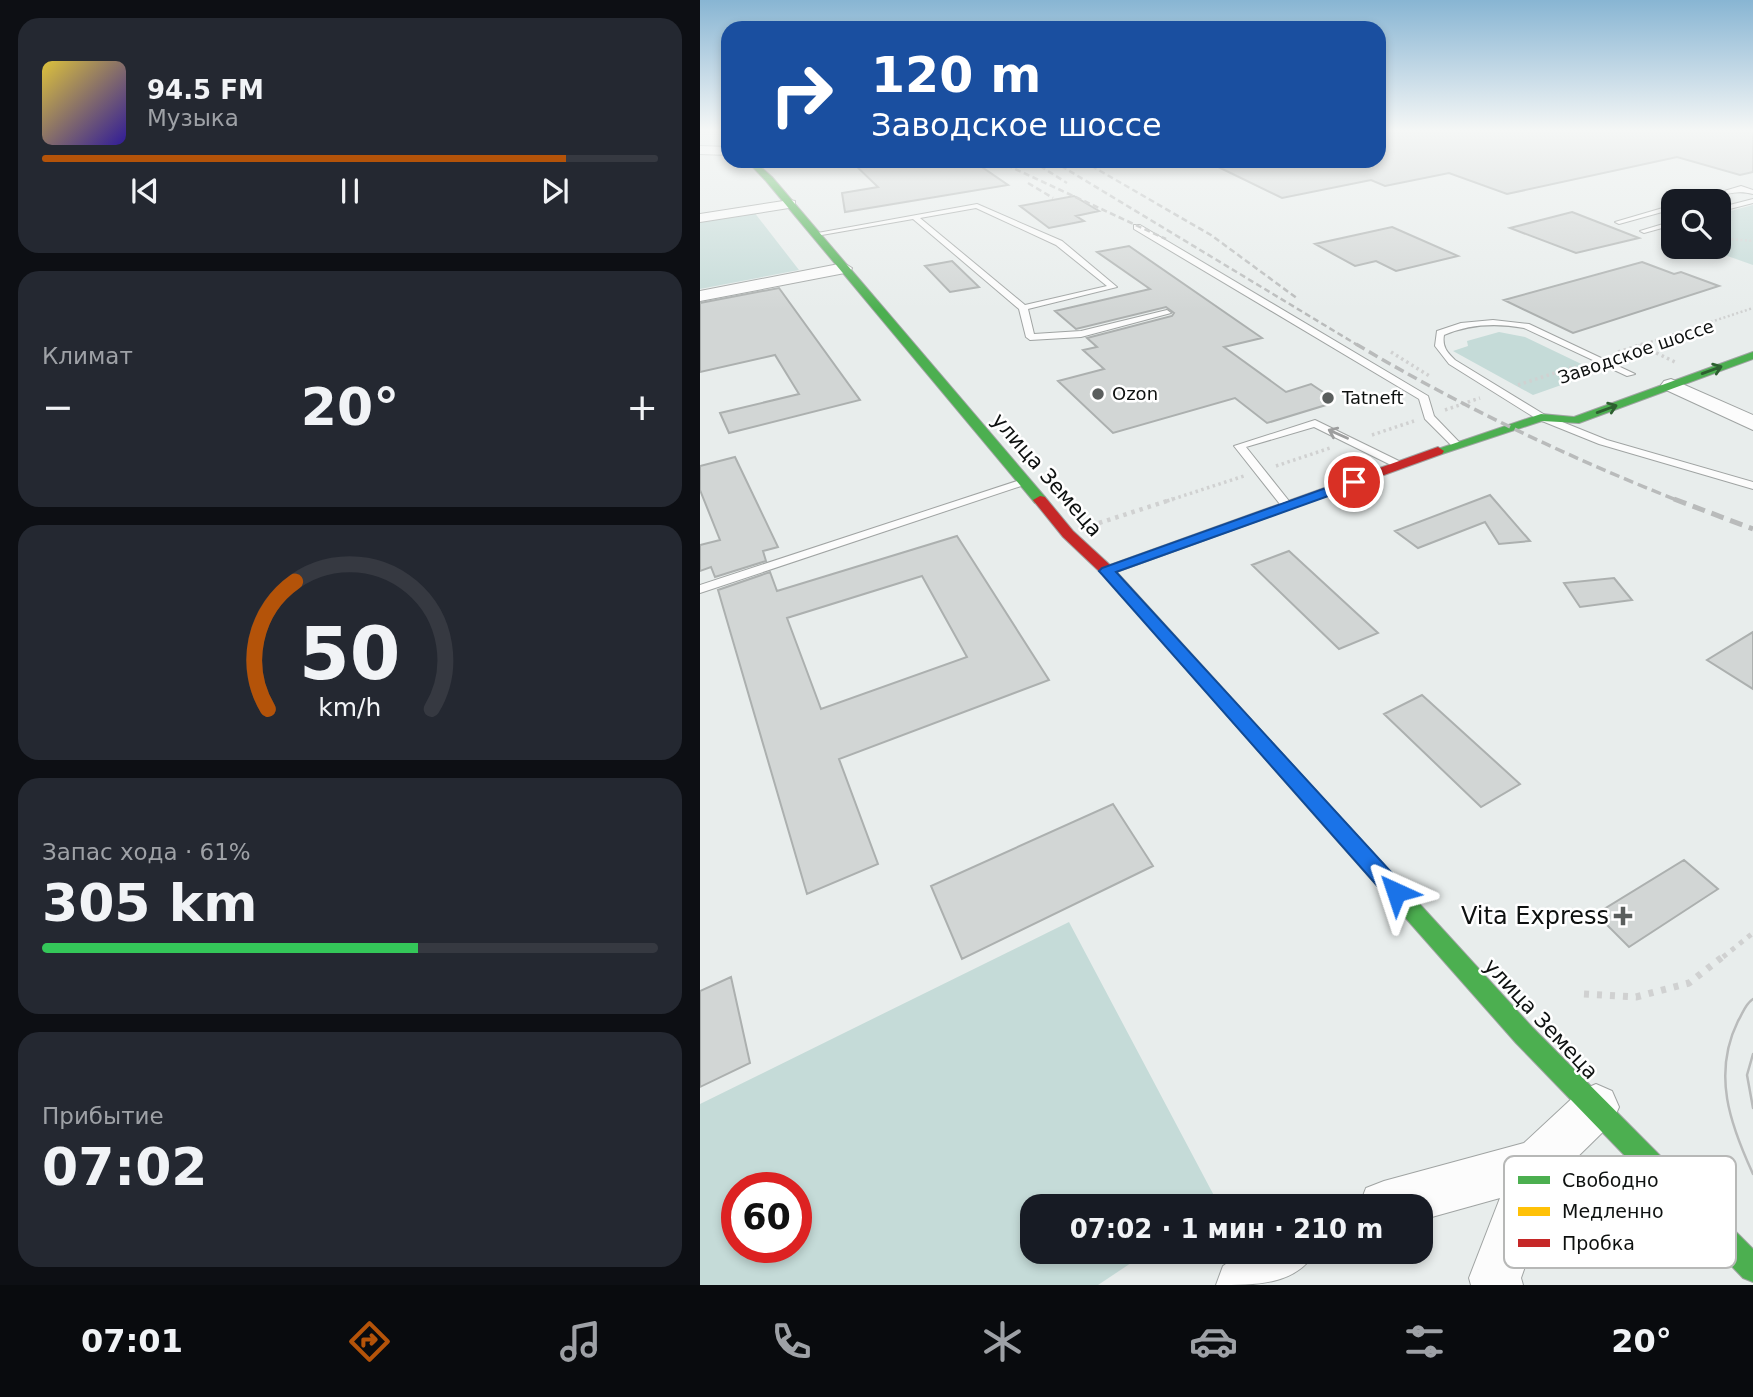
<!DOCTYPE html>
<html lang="ru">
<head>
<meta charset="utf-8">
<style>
  :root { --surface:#171b24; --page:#242831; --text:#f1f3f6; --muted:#9ea1a6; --line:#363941; --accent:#b45309 }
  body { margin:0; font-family:"DejaVu Sans",sans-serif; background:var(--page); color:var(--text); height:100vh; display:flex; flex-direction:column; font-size:26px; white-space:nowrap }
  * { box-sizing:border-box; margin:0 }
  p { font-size:23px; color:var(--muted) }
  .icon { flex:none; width:38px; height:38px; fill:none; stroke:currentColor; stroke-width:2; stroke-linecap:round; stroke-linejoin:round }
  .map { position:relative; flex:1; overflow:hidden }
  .drawer { display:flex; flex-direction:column; gap:18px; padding:18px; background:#0d0f14; width:700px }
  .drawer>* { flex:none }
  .banner { position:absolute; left:21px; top:21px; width:665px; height:147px; border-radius:21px; box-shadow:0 4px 10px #0003; background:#1a4fa0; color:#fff; overflow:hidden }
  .controls { position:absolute; left:961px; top:189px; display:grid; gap:14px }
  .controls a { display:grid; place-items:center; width:70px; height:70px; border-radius:14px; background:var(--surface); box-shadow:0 4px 10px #0003; font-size:35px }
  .speed { position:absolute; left:21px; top:1172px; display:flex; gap:14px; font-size:35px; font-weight:700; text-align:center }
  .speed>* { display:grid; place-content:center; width:91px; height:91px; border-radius:50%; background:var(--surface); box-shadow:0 4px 10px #0003; line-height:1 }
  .speed .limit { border:10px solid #d22; background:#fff; color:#111 }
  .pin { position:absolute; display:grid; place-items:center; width:60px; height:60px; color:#fff; margin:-30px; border:4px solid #fff; border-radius:50%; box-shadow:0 2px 7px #0007 }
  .me { position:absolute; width:77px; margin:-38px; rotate:318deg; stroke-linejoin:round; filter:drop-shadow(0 0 5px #0008) }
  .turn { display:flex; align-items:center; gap:24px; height:147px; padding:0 35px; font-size:32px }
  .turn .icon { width:91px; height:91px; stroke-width:2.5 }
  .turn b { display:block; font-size:49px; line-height:60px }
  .big { font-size:52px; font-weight:800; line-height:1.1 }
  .drawer .tile { flex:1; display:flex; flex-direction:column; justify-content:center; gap:10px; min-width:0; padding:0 24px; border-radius:21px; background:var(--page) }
  .drawer .dial { align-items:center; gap:0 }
  .dial svg { height:182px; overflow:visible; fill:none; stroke:var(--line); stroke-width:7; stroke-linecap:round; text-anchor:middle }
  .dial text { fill:var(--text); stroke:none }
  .song { display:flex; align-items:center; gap:21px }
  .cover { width:84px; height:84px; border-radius:10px; background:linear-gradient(135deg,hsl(50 70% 55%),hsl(250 70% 35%)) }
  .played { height:7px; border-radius:4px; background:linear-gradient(90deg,var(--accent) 85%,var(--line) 85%) }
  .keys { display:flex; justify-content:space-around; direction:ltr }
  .heat { display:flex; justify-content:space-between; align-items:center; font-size:38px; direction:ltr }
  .charge { height:10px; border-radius:5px; background:linear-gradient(90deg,#34c759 61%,var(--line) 0) }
  .trip { position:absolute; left:320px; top:1194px; width:413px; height:70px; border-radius:21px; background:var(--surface); box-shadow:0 4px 10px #0003; font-weight:800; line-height:70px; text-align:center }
  .menu { display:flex; height:112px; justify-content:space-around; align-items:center; background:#090b0e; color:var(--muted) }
  .menu .icon { width:49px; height:49px }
  .menu .active { color:var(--accent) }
  .menu b { font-size:32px; color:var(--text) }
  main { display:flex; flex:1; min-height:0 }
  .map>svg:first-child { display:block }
  .green { fill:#c5dbd8; fill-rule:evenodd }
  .building { fill:#d2d6d5; stroke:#acb0af; stroke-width:2; fill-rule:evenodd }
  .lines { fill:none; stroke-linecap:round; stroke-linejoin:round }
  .lane-casing { stroke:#a0a4a3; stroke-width:2 }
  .street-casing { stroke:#a0a4a3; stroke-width:2 }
  .fast-casing { stroke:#a0a4a3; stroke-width:2 }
  .slow-casing { stroke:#a0a4a3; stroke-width:2 }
  .jam-casing { stroke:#a0a4a3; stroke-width:2 }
  .path-far4 { stroke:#d0d1d1; stroke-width:2.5; stroke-dasharray:2 2.5; stroke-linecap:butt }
  .path-far3 { stroke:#d0d1d1; stroke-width:3.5; stroke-dasharray:2.5 3.5; stroke-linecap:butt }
  .path-far2 { stroke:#d0d1d1; stroke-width:4.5; stroke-dasharray:3.5 5; stroke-linecap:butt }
  .path-far1 { stroke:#d0d1d1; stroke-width:5; stroke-dasharray:4.5 6; stroke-linecap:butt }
  .path { stroke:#d0d1d1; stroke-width:7; stroke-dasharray:5 8; stroke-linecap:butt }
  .lane { fill:#fcfcfc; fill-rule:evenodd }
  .street { fill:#fcfcfc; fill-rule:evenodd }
  .fast { fill:#4caf50; fill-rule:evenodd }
  .slow { fill:#ffc107; fill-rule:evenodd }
  .jam { fill:#c62828; fill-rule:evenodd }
  .tram { stroke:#b9bbbb; stroke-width:2.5 }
  .rail-far2 { stroke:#b9bbbb; stroke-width:2.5; stroke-dasharray:6 3.5; stroke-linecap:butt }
  .rail-far1 { stroke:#b9bbbb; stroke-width:3.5; stroke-dasharray:10 5; stroke-linecap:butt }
  .rail { stroke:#b9bbbb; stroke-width:5; stroke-dasharray:13 7; stroke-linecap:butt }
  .oneway { stroke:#2d6030 }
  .oneway2 { stroke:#9d9e9e }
  .route { fill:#1a73e8; stroke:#114b97; stroke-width:2 }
  .poi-dot { fill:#5a5e5d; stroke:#fff; stroke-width:2.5 }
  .labels { text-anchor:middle; stroke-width:5; stroke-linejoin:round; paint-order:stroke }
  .far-street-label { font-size:18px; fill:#0e1110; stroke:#fff }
  .far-poi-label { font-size:18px; fill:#0e1110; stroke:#fff; text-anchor:start }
  .street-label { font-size:21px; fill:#0e1110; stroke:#fff }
  .near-poi-label { font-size:24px; fill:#0e1110; stroke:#fff; text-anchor:end }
  .key { fill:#fff; stroke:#b7b8b7; stroke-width:2 }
  .key-label { font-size:19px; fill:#0e1110 }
</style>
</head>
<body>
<main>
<section class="drawer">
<div class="tile">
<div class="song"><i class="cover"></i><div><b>94.5 FM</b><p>Музыка</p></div></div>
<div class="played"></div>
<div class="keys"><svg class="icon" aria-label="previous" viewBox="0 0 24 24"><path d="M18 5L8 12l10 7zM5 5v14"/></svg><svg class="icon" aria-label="pause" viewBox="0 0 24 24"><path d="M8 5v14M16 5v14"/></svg><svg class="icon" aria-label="next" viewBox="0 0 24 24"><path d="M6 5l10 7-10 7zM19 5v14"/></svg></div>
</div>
<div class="tile"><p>Климат</p>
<div class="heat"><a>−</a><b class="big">20°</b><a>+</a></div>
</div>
<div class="tile dial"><svg viewBox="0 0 100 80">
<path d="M14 69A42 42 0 1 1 86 69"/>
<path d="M14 69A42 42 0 0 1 26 13" stroke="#b45309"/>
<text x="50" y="56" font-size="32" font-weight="700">50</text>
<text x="50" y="72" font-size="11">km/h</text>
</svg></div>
<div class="tile"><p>Запас хода · 61%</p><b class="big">305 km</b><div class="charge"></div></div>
<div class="tile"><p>Прибытие</p><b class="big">07:02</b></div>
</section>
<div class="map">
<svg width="1053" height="1285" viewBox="0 0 1053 1285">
  <rect width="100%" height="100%" fill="#e8edec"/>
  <path class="green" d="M1053,205V265L1002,247H1018L1019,214Z
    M54,212L99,270L0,289V220Z
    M799,332L825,337L898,372L833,395L753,351L768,346L767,341Z
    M369,922L519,1205L332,1206V1251H449L398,1285H0V1104ZM96,1188V1248H37V1188Z"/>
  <path class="building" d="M679,130H1053V172L1040,175L977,157L807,194L749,173L685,186L671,180L582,198L506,161H679Z
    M151,161H273L308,185L145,212L142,193L178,187Z
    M374,196L399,211L376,216L384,221L349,228L320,206Z
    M872,212L939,238L876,253L810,228Z
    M692,227L758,256L696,271L676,261L655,266L615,244Z
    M429,246L562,338L524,347L586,392L611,384L632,398L622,402L626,405L567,423L535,398L413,433L358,381L404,369L383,350L397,347L387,338L472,316L474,313L466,307L376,329L355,311L450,289L397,252Z
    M252,261L279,287L250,292L225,266Z
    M942,262L974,274L981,272L1019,286L873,333L804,300Z
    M79,288L160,400L29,433L20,413L99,394L75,355L0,372V303Z
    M35,457L78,547L63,551L66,561L15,577L11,567L0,571V545L20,540L0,490V466Z
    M790,495L830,541L799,544L785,522L718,548L695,531Z
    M257,536L349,680L139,759L178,864L107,894L18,590L70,572L77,591ZM222,576L267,657L121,709L87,618Z
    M589,551L678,633L639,649L552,565Z
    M914,578L932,600L880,607L864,583Z
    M1053,632V689L1007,660Z
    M722,695L820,784L781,807L684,714Z
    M413,804L453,866L262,959L231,886Z
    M984,860L1018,889L929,947L896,914Z
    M31,977L50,1063L0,1087V991Z"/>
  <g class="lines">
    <defs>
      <path id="lane" d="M1041,186L1053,190V194C1029,187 1014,202 991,201Z
        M1053,199V203L1018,212V208Z
        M277,204L362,241L417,287L328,309L334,334L381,331L467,310L471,313L381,337L330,340L326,337L319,309L213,219L116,236L112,234ZM276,208L356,245L407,286L325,305L220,218Z
        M973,205V209L919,224L915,222Z
        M973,221V225L944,233L940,231Z
        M434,225H440L728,396L734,416L761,444L756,447L752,446L725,419L719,399L434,229Z
        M793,320L829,324L935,374L927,376L824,328C796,323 770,324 744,335C742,347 747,352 755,360L845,415L907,440L1053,482V489L899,444L837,419L749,364L735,346L737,331L761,323Z
        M615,420L703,463L705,465L703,467H695L614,427L546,447L593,506L591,508H583L534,446Z
        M323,479L329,482L327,484L0,593V585Z"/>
      <path id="street" d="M0,146L28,147V155L0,154Z
        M90,200L95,201V207L0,222V214Z
        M144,263L152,268L150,272L0,301V291Z
        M971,379L1053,415V430L964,389L961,385L964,381Z
        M896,1084L912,1091L919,1107L912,1123L856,1178L821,1278L823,1285H771L769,1278L800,1198L721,1220V1206H659L666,1188L684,1181L824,1143L880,1091Z
        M545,1251H616C596,1285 558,1285 516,1285L523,1266Z"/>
      <path id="fast" d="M47,161H54L72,177L345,497V503H335L66,181Z
        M1053,352V359L879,423L842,421L742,454H734L732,451L841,414L874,417Z
        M603,782L610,784L832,1027L1053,1249V1282L1043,1278L816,1043L596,794L594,789L596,784Z"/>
      <path id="slow" d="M408,567L413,568L610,784L612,789L610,794L603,796L596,794L403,574L401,571L403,568Z"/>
      <path id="jam" d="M738,447L744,451L742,454L408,575L402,574L363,537L333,500L340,496L345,497L373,531L410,565Z"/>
    </defs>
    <use href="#lane" class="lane-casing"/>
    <use href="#street" class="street-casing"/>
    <use href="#fast" class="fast-casing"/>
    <use href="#slow" class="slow-casing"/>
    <use href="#jam" class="jam-casing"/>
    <path class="path-far4" d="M1018,238L1053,241
      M938,346L1053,308"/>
    <path class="path-far3" d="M940,345L975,362
      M691,352L731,377
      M918,352L943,344
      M818,385L876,366
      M745,410L780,398
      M672,435L714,421
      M576,466L630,448
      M467,501L544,476"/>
    <path class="path-far2" d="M399,523L473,499"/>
    <path class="path-far1" d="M1023,957L1053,933"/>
    <path class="path" d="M884,994L936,997L989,983L1025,955"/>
    <use href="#lane" class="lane"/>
    <use href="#street" class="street"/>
    <use href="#fast" class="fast"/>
    <use href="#slow" class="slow"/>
    <use href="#jam" class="jam"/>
    <path class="tram" d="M1053,999C1045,1004 1043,1013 1038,1021C1012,1074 1030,1124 1053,1174
      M1053,1054L1047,1075L1053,1108"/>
    <path class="rail-far2" d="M298,161L466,239
      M332,161L367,183
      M353,161L659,346
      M383,161L511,235L598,299
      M328,183L353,198"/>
    <path class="rail-far1" d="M656,344C758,405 868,457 979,501"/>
    <path class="rail" d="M974,499L1053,529"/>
  </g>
  <defs><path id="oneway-shaft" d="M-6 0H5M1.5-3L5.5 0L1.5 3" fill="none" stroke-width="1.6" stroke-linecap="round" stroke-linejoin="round" transform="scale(1.75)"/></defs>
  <g class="oneway">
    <use href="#oneway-shaft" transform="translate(1012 370) rotate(-20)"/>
    <use href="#oneway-shaft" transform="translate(907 409) rotate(-20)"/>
  </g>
  <use class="oneway2" href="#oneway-shaft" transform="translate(638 434) rotate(-156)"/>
  <linearGradient id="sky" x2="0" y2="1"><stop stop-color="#88b5d3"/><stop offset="0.42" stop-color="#f5f7f6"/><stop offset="1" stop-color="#f5f7f6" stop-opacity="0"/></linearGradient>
  <rect width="1053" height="310" fill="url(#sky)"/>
  <path class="route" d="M654,478L659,479V485L416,572L703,885L706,892L703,898L696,901L688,898L399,571L402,568Z"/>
  <g class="poi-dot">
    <circle cx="398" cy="394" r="7"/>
    <circle cx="628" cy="398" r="7"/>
    <path d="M919.5 905.5h7v7h7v7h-7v7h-7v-7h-7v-7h7z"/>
  </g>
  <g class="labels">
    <g class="far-street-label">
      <text transform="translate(936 352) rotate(-19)" y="6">Заводское шоссе</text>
    </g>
    <g class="far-poi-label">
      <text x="412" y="400">Ozon</text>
      <text x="642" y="404">Tatneft</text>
    </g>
    <g class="street-label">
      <text transform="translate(347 475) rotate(49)" y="7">улица Земеца</text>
      <text transform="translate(841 1019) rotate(47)" y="7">улица Земеца</text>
    </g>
    <g class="near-poi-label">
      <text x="909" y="924">Vita Express</text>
    </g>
  </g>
  <rect x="804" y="1156" width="232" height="112" rx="10" class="key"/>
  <rect x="818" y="1176" width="32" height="8" fill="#4caf50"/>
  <rect x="818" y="1207" width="32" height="9" fill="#ffc107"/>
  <rect x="818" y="1239" width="32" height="8" fill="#c62828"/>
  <g class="key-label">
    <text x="862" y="1187">Свободно</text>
    <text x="862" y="1218">Медленно</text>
    <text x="862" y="1250">Пробка</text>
  </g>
</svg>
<div class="controls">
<a><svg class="icon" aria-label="search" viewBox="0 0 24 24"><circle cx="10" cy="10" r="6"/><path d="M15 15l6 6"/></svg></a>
</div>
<div class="speed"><div class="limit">60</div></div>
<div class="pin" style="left:654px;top:482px;background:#d93025"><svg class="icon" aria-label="arrive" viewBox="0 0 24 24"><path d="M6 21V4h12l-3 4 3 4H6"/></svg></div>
<svg class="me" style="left:696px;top:892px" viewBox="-20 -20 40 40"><path d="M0-17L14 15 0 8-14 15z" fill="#1a73e8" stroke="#fff" stroke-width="4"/></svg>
<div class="trip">07:02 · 1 мин · 210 m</div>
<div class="banner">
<div class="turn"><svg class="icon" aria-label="right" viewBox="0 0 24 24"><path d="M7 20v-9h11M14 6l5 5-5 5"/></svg><div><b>120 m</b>Заводское шоссе</div></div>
</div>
</div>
</main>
<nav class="menu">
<b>07:01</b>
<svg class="icon active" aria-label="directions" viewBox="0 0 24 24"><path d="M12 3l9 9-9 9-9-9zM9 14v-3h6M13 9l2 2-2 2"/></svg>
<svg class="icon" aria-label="music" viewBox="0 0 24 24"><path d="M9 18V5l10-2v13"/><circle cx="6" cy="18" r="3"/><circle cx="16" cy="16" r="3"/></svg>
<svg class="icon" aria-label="phone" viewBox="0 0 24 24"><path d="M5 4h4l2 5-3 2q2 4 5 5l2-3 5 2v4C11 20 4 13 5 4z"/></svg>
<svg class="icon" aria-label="climate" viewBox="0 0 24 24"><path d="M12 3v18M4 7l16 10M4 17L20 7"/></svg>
<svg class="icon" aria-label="car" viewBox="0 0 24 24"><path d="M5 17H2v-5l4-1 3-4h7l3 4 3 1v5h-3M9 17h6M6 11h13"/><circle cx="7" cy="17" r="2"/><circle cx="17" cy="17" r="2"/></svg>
<svg class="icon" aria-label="filters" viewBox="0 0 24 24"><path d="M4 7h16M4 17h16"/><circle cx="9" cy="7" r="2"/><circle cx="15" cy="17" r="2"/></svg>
<b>20°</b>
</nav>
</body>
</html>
